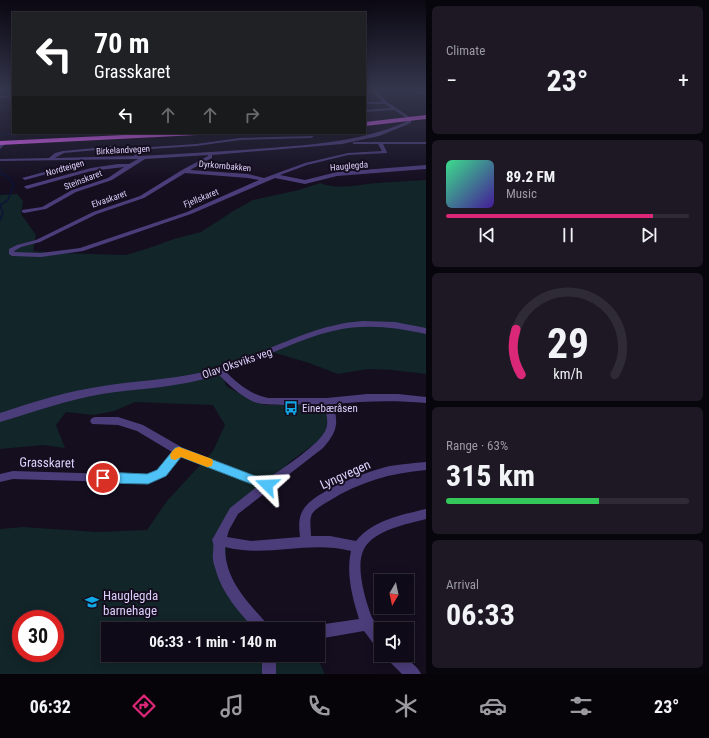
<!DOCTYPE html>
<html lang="en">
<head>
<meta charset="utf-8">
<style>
  :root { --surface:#0f0a17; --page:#1d1824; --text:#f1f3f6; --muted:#9b9aa1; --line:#2f2b36; --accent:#db2777 }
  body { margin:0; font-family:"Roboto Condensed",sans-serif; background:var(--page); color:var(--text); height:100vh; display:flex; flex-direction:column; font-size:15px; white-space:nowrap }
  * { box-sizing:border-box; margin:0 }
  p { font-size:13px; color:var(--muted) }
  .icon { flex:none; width:22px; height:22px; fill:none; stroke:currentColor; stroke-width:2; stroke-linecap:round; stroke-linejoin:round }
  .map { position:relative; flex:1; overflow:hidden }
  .side { display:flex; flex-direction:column; gap:6px; padding:6px; background:#08060d; width:283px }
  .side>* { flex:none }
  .top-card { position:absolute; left:12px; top:12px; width:354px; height:122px; border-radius:0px; box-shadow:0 2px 10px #0003,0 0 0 1px var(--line); background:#202124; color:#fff; overflow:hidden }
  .needle { width:26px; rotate:189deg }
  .controls { position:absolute; left:374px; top:574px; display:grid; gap:8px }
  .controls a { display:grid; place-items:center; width:40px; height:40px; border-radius:0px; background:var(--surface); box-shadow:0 2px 10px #0003,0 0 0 1px var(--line); font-size:20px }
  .speed { position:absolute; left:12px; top:610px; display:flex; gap:8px; font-size:20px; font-weight:700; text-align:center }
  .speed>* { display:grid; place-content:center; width:52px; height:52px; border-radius:50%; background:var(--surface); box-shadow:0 2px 10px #0003,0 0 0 1px var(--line); line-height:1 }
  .speed .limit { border:6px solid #d22; background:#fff; color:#111 }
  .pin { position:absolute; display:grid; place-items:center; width:34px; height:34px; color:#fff; margin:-17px; border:2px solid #fff; border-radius:50%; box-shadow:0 1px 4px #0007 }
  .me { position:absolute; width:44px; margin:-22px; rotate:291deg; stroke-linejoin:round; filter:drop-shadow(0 0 3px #0008) }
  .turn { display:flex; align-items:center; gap:14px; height:84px; padding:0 16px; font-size:18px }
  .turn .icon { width:52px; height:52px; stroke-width:2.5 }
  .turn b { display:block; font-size:28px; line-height:34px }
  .lanes { display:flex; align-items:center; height:38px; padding:0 16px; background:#0003; justify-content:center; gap:20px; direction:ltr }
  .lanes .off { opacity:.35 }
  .big { font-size:30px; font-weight:700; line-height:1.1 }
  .side .card { flex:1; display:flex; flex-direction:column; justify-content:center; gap:6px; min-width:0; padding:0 14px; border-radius:6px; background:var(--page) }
  .side .dial { align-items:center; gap:0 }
  .dial svg { height:104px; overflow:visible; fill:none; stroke:var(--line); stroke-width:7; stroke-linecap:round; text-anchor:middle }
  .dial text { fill:var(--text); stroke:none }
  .song { display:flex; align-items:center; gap:12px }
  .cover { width:48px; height:48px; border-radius:6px; background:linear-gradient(135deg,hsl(150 70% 55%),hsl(260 70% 35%)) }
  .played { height:4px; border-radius:2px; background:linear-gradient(90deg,var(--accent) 85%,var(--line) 85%) }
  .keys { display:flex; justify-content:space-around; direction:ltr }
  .heat { display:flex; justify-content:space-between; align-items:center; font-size:22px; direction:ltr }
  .charge { height:6px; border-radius:3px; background:linear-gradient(90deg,#34c759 63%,var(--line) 0) }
  .trip { position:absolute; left:101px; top:622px; width:224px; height:40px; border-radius:0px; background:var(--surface); box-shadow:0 2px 10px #0003,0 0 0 1px var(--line); font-weight:700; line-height:40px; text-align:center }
  .tab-bar { display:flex; height:64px; justify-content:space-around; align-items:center; background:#060409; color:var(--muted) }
  .tab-bar .icon { width:28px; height:28px }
  .tab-bar .current { color:var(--accent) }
  .tab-bar b { font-size:18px; color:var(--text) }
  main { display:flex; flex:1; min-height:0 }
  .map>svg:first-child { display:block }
  .green { fill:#122528; fill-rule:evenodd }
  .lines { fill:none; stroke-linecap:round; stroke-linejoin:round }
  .stream-far1 { stroke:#0d1439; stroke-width:1 }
  .stream { stroke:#0d1439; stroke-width:1.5 }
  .minor { fill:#4b3d7a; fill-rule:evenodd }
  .tertiary { fill:#4b3d7a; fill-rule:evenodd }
  .primary { fill:#d75ff2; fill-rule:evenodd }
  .route { fill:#4fc3f7; stroke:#337fa1 }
  .slow { fill:#f59e0b }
  .labels { text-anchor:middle; stroke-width:4; stroke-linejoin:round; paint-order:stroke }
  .far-street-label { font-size:9px; fill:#ddcffb; stroke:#140e1f }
  .street-label { font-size:11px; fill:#ddcffb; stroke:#140e1f }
  .poi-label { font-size:11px; fill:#ddcffb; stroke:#140e1f; text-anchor:start }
  .near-street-label { font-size:13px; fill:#ddcffb; stroke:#140e1f }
  .near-poi-label { font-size:13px; fill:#ddcffb; stroke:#140e1f; text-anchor:start }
</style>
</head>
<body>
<main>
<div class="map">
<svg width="426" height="674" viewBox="0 0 426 674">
  <rect width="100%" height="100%" fill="#140e1f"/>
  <path class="green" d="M426,180V374L392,370L368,369L338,374L309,363L272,352L222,372L226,386L244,396L265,405L311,404L324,410L328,417L326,432L320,440L291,461L228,522L224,583L265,629H108V655H316L325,674H0V529L23,527L97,532L147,530L167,501L213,451L225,425L213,405L135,402L114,411L94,415L66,412L56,425L65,448L43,445L0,449V195L17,194L23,201L21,214L36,235L33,251L62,253L126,255L152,247L174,239L201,232L235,210L253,200L299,190L320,183C338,190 357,185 376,183C392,182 409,181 426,180ZM21,619H55V653H21Z"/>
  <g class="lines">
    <path class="stream-far1" d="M384,89L401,92L426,101
      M0,134L14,135V139L0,152"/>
    <path class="stream" d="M0,169V174L7,176L14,184L8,200L0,205L3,213L0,220"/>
    <path class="minor" d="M370,89H374L387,102L411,118V123L379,136L342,144L212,155V158L190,170L248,174L264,178L305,163L348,153L382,151L378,144H353V142H426V144H383L387,152V153L348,155L307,165L280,175L305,180L337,172L426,165V169L337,176L305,184L275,178L191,214L83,251L41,257L12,256L9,254V249L17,245L36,240L93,212L140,196L182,170L208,156V155L145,159L112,180L76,192L46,209L24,213L22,212V210L42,207L72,190L108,178L124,167L91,171L27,189L24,187L25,186L91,168L118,164H129L138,159L0,161V159L49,158L55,153L63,151L116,146H118V148L64,153L55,158L134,156L137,150L151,147L196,144L240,138L313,136V137L311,138L240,140L196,146L151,149L141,152L139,156C183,154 227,151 270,148C318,144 364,141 408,121V119L394,110L365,112V110L391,108L385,104H365V102H383ZM185,173L248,178L259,180L187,212L80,248L41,253L15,252L14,251L21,247L40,242L97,214L144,198Z
      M426,91V93L417,94L415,93Z
      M13,95V97L0,98V96Z
      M3,141L7,142L0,149V145Z
      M81,162L83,163V164L25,180L22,178Z
      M220,368L223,369C236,382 249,394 268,398H327L367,394H398L426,397V403C394,400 365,401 333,404C339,424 337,432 323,448L238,514L229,530L227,537L251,541L300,537C299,528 298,518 303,510C314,491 368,471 390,466C402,464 414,463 426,462V470C391,473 359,482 329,501C324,504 316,508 312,514C309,520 311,529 311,536H330L356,541C373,520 401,515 426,509V519C407,524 374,530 364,549C355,565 365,599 371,615C373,621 378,625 380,630C383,635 381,644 381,649L376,647L364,631L318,639V629H313L318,625L359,619C352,596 346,574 351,551C309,540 267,558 225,547C225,580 247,601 267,624L269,629H254C239,612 222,593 216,571C215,567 213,563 213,559C212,553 215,546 212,540L230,508L258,486L181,456L165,476L148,483L13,479L0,482V474L13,471L147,475L157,470L172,452L137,431L118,425L92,424L90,421L92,418L95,417H118L143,425L183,448L266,480C280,470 321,444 326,429C329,421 326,412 324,404C306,404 269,407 254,402C239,395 228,384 217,373L216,371L217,369Z
      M262,655H276V674H262Z
      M386,655H402C408,661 418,666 421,674H402L388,660Z"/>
    <path class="tertiary" d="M363,321L395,322L426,328V334C399,328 370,324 342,329C293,338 249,368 200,380C168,388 134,389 102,394C67,400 34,412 0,422V413C33,402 68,391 103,386C134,381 167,380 199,373C256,361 303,325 363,321Z"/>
    <path class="primary" d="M426,115V119L365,126V122Z
      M164,133H200L197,135L0,145V141Z"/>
  </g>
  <linearGradient id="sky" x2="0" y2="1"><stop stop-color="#0b0811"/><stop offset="0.49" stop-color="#34364d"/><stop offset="1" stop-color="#34364d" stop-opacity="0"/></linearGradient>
  <rect width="426" height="183" fill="url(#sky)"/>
  <path class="route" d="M179,447L271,482L273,485L271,489L267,490L181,457L166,476L148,484L103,483L99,481L97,478L99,474L103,472L147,474L157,470L175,448Z"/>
  <path class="slow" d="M179,447L212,459L213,462L212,466L207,467L181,457L175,460L171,459L170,455C172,451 174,448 179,447Z"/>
  <defs>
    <symbol id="bus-bare" viewBox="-9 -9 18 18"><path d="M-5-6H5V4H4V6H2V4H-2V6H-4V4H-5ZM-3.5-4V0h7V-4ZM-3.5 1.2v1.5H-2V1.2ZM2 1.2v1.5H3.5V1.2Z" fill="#12a8e5" stroke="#140e1f" stroke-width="2.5" paint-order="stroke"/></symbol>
    <symbol id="school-bare" viewBox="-9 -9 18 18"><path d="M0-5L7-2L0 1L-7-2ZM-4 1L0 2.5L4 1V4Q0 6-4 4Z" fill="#12a8e5" stroke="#140e1f" stroke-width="2.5" paint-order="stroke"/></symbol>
  </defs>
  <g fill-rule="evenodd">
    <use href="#bus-bare" x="281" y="398" width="20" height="20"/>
    <use href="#school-bare" x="82" y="592" width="20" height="20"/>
  </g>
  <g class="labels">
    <g class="far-street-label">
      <text transform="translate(123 150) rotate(-3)" y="3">Birkelandvegen</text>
      <text transform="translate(225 166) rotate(5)" y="3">Dyrkornbakken</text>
      <text transform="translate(349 166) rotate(-5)" y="3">Hauglegda</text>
      <text transform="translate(65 168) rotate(-16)" y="3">Nordteigen</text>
      <text transform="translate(83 180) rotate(-21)" y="3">Steinskaret</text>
      <text transform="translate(201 198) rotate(-22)" y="3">Fjellskaret</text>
      <text transform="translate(109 199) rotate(-19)" y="3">Elvaskaret</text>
    </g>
    <g class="street-label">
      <text transform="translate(237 363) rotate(-19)" y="4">Olav Oksviks veg</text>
    </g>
    <g class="poi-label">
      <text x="302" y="412">Einebæråsen</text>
    </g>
    <g class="near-street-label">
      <text transform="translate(47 462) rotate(1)" y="5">Grasskaret</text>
      <text transform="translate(345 474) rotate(-24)" y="5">Lyngvegen</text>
    </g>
    <g class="near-poi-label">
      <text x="103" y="600">Hauglegda<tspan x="103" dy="15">barnehage</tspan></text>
    </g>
  </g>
</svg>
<div class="controls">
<a><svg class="needle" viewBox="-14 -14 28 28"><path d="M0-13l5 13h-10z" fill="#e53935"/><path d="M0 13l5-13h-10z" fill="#9b9aa1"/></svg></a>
<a><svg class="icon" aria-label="sound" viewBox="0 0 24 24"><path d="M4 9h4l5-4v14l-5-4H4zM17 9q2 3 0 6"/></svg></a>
</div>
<div class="speed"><div class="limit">30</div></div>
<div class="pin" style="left:103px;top:478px;background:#d93025"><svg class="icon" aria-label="arrive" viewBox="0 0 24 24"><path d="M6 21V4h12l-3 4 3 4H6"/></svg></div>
<svg class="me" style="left:267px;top:485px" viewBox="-20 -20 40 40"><path d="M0-17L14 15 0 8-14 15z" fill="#4fc3f7" stroke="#fff" stroke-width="4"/></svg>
<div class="trip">06:33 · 1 min · 140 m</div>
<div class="top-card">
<div class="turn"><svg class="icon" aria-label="left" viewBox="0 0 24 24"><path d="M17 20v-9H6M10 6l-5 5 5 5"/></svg><div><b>70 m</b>Grasskaret</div></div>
<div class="lanes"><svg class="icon" aria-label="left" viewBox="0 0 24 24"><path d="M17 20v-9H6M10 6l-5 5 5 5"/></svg><svg class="icon off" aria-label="ahead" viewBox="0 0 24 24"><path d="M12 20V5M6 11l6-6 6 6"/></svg><svg class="icon off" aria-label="ahead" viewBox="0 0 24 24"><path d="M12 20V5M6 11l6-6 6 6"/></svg><svg class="icon off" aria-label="right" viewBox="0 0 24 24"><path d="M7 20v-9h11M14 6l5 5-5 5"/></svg></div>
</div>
</div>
<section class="side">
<div class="card"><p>Climate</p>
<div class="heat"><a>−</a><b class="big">23°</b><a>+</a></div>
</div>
<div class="card">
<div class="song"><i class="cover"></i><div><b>89.2 FM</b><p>Music</p></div></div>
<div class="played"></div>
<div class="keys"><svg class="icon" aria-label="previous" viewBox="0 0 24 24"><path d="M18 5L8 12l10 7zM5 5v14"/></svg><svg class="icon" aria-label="pause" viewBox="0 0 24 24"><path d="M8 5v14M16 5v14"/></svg><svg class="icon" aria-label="next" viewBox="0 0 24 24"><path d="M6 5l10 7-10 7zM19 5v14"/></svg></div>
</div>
<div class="card dial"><svg viewBox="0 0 100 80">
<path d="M14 69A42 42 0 1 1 86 69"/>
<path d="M14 69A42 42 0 0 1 10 34" stroke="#db2777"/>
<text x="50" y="56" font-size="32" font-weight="700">29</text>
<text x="50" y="72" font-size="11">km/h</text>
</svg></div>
<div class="card"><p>Range · 63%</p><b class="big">315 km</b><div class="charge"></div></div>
<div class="card"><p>Arrival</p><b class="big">06:33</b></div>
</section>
</main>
<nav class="tab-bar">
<b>06:32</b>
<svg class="icon current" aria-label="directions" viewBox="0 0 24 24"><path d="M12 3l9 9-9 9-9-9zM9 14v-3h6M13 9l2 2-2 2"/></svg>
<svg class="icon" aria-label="music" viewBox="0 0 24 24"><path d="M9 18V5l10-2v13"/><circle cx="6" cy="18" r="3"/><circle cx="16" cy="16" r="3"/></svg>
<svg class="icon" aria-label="phone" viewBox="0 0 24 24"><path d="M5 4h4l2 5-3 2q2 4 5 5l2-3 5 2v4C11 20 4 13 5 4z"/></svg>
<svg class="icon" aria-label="climate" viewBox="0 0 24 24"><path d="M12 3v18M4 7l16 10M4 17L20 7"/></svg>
<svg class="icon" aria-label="car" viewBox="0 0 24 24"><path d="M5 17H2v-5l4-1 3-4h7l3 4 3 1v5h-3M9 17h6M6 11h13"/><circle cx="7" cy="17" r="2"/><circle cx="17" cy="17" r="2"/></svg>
<svg class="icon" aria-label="filters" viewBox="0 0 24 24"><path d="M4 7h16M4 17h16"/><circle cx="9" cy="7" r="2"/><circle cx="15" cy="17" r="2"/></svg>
<b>23°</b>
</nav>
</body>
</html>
